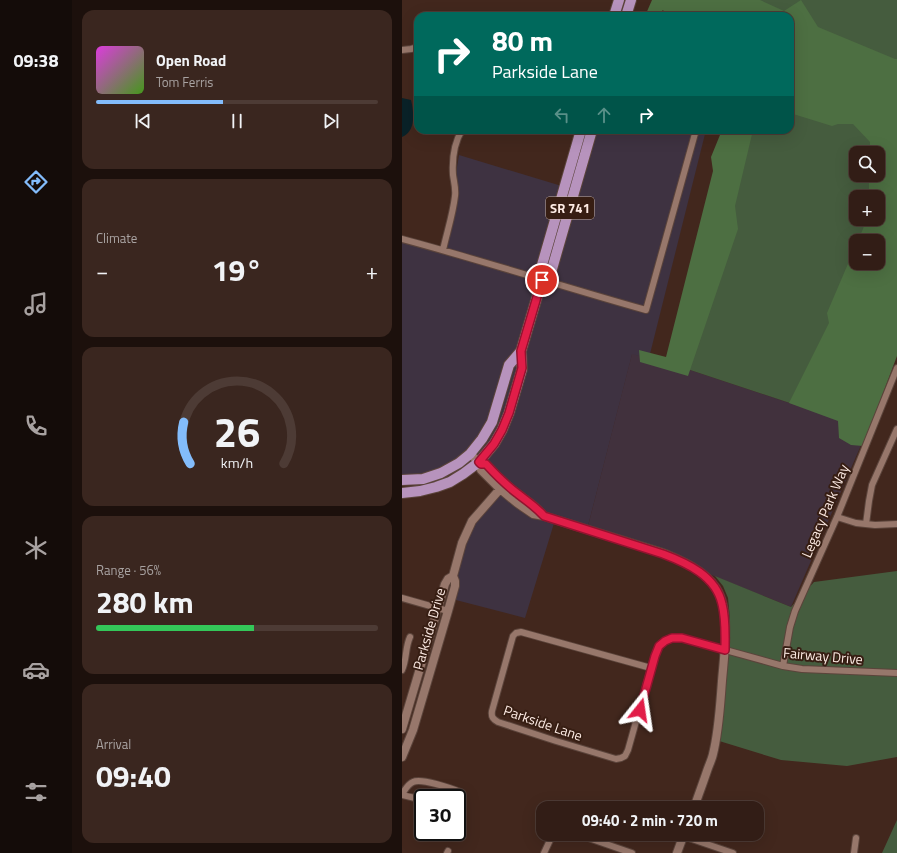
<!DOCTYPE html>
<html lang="en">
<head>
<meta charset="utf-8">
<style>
  :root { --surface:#321d16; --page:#3a261f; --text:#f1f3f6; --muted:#a8a2a1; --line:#4d3b35; --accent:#83bcfb }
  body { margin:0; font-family:"Titillium Web",sans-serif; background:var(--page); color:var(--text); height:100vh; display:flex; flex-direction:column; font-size:15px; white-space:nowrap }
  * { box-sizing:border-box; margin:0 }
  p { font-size:13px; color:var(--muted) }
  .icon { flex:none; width:22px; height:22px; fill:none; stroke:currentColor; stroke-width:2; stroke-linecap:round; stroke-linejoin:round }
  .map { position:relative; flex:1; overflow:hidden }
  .side { display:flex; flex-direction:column; gap:10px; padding:10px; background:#1c100c; width:330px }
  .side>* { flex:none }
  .top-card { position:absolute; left:12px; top:12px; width:380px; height:122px; border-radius:12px; box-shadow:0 4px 16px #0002,0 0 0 1px var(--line); background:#00695c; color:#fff; overflow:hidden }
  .controls { position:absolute; left:447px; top:146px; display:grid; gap:8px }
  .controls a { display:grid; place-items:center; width:36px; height:36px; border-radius:8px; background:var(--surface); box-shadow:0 4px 16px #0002,0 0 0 1px var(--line); font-size:20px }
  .speed { position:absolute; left:12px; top:789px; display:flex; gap:8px; font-size:20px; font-weight:700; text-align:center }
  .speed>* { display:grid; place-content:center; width:52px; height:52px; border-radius:50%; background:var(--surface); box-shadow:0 4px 16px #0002,0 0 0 1px var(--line); line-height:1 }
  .speed .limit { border:2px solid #111; border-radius:6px; background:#fff; color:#111 }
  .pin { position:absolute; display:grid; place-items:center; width:34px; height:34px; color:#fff; margin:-17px; border:2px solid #fff; border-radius:50%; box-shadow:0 1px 4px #0007 }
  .me { position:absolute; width:44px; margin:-22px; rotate:15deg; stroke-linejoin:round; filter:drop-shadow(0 0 3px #0008) }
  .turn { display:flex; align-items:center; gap:14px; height:84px; padding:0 12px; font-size:18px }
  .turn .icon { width:52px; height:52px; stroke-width:2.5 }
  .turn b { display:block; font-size:28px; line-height:34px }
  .lanes { display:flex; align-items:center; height:38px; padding:0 12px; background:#0003; justify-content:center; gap:20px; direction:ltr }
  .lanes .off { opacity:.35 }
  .big { font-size:30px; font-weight:700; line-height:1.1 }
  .side .card { flex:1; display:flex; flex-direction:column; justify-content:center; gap:6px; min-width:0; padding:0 14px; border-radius:12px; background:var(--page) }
  .side .dial { align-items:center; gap:0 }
  .dial svg { height:104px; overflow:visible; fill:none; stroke:var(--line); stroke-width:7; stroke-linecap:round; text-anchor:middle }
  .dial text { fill:var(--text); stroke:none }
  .song { display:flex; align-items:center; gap:12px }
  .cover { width:48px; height:48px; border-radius:6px; background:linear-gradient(135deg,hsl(300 70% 55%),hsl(100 70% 35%)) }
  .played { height:4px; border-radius:2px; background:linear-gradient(90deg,var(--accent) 45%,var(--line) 45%) }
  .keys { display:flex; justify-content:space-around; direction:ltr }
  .heat { display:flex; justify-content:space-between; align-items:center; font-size:22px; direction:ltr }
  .charge { height:6px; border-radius:3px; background:linear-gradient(90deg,#34c759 56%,var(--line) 0) }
  .trip { position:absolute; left:134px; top:801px; width:228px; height:40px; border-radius:12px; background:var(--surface); box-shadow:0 4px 16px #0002,0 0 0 1px var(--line); font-weight:700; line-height:40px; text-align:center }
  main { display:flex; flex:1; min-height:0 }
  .tabs { display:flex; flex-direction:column; width:72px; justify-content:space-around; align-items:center; background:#140c09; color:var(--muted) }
  .tabs .icon { width:28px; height:28px }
  .tabs .selected { color:var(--accent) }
  .tabs b { font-size:18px; color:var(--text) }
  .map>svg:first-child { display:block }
  .commercial { fill:#3e3241 }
  .industrial { fill:#41313d }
  .green { fill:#455c3e; fill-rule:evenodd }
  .forest { fill:#4d6f42 }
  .water { fill:#0a2228 }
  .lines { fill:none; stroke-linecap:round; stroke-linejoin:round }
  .minor-casing { stroke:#5b443b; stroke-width:8 }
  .tertiary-casing { stroke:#5b443b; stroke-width:10 }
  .primary-casing { stroke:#5b443b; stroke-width:12 }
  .minor { stroke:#97776b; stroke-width:6 }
  .tertiary { stroke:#97776b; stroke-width:8 }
  .primary { stroke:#b793bd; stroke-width:10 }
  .route-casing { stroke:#92132f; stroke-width:10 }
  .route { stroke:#e11d48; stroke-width:7 }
  .labels { text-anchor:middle; stroke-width:4; stroke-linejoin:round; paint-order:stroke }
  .shield { fill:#371e13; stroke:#c2aea5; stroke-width:1 }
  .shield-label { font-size:13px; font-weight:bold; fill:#fdebe4 }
  .street-label { font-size:14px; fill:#fdebe4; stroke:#371e13 }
</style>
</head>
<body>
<main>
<nav class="tabs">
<b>09:38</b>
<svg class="icon selected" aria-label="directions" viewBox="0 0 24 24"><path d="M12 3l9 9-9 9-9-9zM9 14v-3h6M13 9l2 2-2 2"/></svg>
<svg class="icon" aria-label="music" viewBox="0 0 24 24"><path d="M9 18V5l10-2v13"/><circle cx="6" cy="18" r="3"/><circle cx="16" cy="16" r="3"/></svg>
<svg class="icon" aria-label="phone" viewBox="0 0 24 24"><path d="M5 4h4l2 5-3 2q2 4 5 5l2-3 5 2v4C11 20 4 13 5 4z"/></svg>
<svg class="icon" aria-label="climate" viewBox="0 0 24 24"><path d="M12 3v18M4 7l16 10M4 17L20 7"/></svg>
<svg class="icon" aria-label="car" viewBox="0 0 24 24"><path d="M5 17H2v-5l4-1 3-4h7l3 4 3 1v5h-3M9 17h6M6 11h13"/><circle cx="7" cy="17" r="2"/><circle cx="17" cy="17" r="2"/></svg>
<svg class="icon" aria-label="filters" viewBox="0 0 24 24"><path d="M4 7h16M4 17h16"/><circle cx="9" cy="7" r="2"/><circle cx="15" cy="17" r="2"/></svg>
</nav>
<section class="side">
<div class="card">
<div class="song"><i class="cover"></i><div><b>Open Road</b><p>Tom Ferris</p></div></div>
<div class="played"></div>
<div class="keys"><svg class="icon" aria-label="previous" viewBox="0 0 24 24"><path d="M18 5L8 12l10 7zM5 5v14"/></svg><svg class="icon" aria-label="pause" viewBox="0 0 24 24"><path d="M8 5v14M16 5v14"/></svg><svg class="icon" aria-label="next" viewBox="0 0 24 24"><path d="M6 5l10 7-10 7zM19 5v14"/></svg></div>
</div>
<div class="card"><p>Climate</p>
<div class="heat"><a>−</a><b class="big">19°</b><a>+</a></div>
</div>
<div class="card dial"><svg viewBox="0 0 100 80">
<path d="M14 69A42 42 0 1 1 86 69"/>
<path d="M14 69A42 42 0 0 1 9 37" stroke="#83bcfb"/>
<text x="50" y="56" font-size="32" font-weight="700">26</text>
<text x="50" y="72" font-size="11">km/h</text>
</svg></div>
<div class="card"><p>Range · 56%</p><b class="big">280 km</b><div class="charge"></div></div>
<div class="card"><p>Arrival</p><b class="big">09:40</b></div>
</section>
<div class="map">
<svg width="495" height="853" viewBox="0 0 495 853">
  <rect width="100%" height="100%" fill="#42271d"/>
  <path class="commercial" d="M190,130H304L247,358L230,355L185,530L153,520L123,618L50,599L53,581L70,521L98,489L68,454L39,473L0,480V239L41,250L57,155L163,187L140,265L150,269Z"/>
  <path class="industrial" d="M230,354L267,363L466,429L389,607L292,568L185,530Z"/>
  <path class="green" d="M256,0H495V352L466,429L267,363L327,130H388V16ZM454,153H476V175H454ZM454,197H476V219H454ZM454,241H476V263H454Z
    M495,571V757L445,766L379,760L314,740L323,650L328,619L326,598L321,586L313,576L389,607L412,582Z
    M495,820V853H480Z"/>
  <path class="forest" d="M250,0H358L382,11L399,0L416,27L493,59H495V356L461,446L449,445L437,438L436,421L387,403L427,323L425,313L454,245V263H476V241H456L465,219H476V197H467V175H476V153H468V142L451,124H436L430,126L388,113V16H265L261,10L255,16H243Z
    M320,130H351L333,206L336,229L286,376L238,362L237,350L264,357L311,171L309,157Z"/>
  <path class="water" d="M0,98L9,100C12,113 14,131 0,137Z"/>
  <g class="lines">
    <defs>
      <path id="minor" d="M0,50L9,49L16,47
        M0,239C82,261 162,287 244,310L294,130
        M41,250C45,232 51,214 53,196C54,189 52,182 51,175C50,159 52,143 60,130
        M435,517L454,523L473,525L495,524
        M464,524L467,501L470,485L495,429
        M0,598L46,611
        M119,632L249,668L226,750L223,756L219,758L214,759L154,741L96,722C91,719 89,717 90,711L111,636L114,633Z
        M381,666L388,627L393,611L435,517L495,368
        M249,668C253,657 256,640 270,638C273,637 277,638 280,638L381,666L400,669L495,673
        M0,670C5,659 3,648 8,637
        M0,794C3,790 6,784 11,782C19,778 49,788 58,792C61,799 60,802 57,808L55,809
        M0,795L21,800
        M175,834L230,853
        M281,836L331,853
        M45,853L46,851
        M142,853L149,838L155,834
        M452,853L454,838"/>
      <path id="tertiary" d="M68,454L79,464H84C94,475 104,485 116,494C126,502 134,506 142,516
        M79,464V470L98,489L115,503L131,514L142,516L261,553C280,561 302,570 314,588C329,611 322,655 320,681C318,706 317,730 311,754C310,759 307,765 305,771C301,783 296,796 292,808
        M0,729L43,584L46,579L51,576L60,543L70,521L98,489
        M0,757L11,730L46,611L53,586V581L51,576
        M275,853L282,834"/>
      <path id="primary" d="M212,16L217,0
        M224,16L229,0
        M140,280L150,269L190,130
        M0,480L21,479L39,473L57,463L68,454L80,439L90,422L107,365L119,351
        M0,493L18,491L34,487L48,482L61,474L77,462L92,444L100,430L107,413L120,369L119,351L140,280V265L179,130"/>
    </defs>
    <use href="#minor" class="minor-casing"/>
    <use href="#tertiary" class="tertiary-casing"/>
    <use href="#primary" class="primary-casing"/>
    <use href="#minor" class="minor"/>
    <use href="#tertiary" class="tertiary"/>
    <use href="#primary" class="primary"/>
  </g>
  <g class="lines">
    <defs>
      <path id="route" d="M140,280L119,351L120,368L107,413L100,430L92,444L77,462L79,464H84C94,475 104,485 116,494C126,502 133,506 142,516L261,554C285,563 314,576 320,604C324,619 323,635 323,650L280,638H270L263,641L257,646L253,656L238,710"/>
    </defs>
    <use href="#route" class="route-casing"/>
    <use href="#route" class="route"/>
  </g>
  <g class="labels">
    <rect class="shield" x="144" y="197" width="48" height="22" rx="3"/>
    <g class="shield-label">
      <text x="168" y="213">SR 741</text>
    </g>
    <g class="street-label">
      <text transform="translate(423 511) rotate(-67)" y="5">Legacy Park Way</text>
      <text transform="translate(27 629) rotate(-74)" y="5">Parkside Drive</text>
      <text transform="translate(421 656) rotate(5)" y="5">Fairway Drive</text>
      <text transform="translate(141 723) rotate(19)" y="5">Parkside Lane</text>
    </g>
  </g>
</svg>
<div class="controls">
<a><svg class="icon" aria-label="search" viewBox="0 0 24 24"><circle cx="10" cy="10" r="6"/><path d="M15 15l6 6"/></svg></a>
<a>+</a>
<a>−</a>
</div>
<div class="speed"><div class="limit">30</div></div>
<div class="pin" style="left:140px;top:280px;background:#d93025"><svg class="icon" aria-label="arrive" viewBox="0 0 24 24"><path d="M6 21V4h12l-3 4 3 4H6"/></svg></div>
<svg class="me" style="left:238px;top:710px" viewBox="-20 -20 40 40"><path d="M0-17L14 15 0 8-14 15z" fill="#e11d48" stroke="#fff" stroke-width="4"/></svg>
<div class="trip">09:40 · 2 min · 720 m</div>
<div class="top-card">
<div class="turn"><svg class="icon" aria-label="right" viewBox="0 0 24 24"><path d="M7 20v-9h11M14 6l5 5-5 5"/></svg><div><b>80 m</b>Parkside Lane</div></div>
<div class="lanes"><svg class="icon off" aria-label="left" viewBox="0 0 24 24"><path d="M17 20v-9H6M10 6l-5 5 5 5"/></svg><svg class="icon off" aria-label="ahead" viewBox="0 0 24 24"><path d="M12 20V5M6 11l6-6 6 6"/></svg><svg class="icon" aria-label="right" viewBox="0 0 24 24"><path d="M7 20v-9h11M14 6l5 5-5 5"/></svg></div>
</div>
</div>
</main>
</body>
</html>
